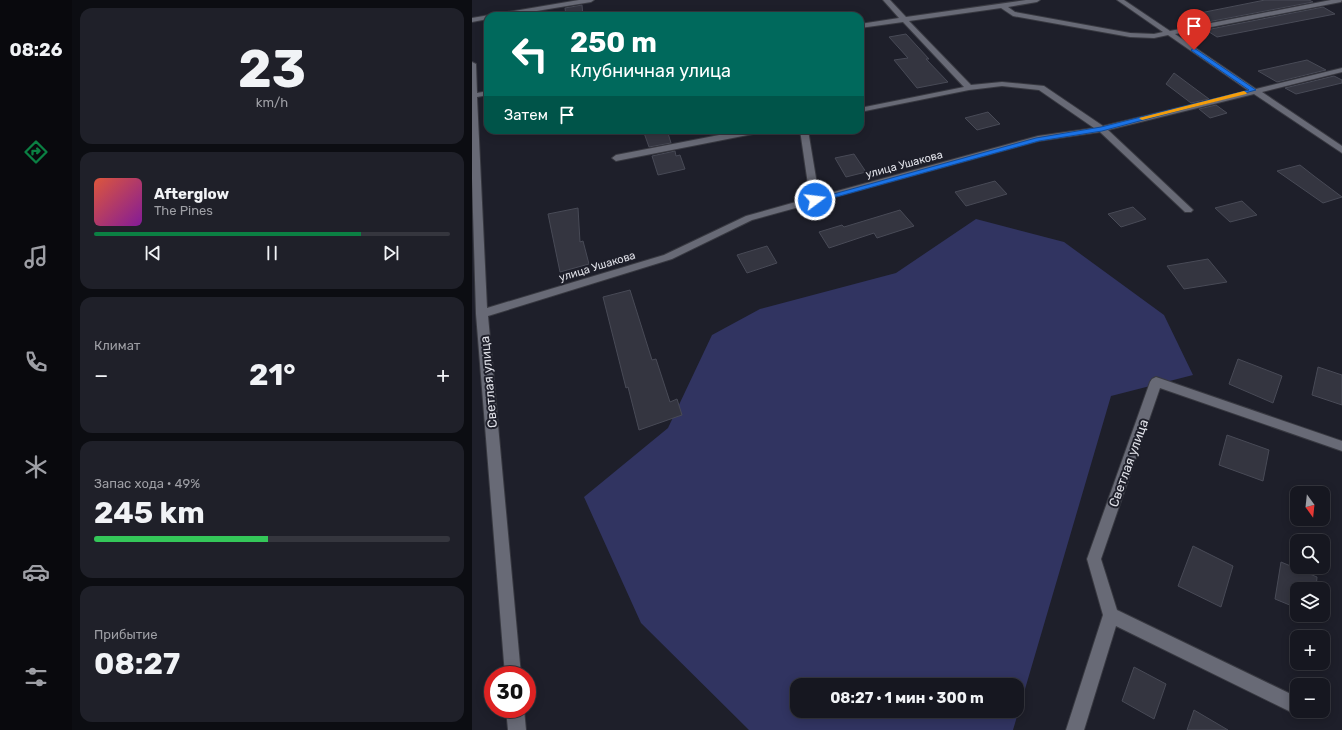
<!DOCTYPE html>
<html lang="ru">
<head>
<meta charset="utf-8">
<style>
  :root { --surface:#161720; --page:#1f2029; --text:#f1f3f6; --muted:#9e9fa5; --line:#35363e; --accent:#0b8043 }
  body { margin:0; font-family:Rubik,sans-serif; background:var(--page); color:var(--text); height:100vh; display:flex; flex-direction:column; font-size:15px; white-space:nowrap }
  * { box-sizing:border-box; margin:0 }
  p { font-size:13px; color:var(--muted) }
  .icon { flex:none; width:22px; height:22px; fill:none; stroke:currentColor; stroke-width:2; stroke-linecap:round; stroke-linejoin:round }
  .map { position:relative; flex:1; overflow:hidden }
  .panel { display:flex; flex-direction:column; gap:8px; padding:8px; background:#0c0d12; width:400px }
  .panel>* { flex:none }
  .guide { position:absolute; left:12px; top:12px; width:380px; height:122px; border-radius:12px; box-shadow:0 2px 10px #0003,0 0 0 1px var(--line); background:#00695c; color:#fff; overflow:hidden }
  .needle { width:26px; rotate:165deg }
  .tools { position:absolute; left:818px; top:486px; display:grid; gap:8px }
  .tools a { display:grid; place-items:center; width:40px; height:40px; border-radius:8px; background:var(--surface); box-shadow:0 2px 10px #0003,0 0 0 1px var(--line); font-size:20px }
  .speed { position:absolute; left:12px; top:666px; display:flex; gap:8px; font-size:20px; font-weight:700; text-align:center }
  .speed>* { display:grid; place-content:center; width:52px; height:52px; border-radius:50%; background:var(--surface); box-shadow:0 2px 10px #0003,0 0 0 1px var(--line); line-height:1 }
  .speed .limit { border:6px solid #d22; background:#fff; color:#111 }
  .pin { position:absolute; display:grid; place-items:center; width:34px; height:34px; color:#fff; margin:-41px -17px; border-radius:50% 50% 50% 0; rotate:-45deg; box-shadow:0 0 4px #0007 }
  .pin .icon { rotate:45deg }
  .me { position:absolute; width:44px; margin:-22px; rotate:75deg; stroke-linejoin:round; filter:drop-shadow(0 0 3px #0008) }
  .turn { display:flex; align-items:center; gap:14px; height:84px; padding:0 20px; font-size:18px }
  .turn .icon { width:52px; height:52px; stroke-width:2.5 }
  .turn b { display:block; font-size:28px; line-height:34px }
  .then { display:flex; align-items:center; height:38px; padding:0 20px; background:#0003; gap:8px; font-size:15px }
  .big { font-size:30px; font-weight:700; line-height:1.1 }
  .panel .card { flex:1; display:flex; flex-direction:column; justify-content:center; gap:6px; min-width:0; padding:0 14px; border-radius:12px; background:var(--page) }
  .panel .dial { align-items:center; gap:0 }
  .dial b { font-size:52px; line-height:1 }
  .song { display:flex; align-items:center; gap:12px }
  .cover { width:48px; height:48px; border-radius:6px; background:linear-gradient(135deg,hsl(10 70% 55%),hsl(290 70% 35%)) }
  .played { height:4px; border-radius:2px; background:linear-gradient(90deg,var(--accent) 75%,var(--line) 75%) }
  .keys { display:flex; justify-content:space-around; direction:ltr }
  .heat { display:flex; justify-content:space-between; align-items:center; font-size:22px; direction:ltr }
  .charge { height:6px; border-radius:3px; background:linear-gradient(90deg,#34c759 49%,var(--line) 0) }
  .trip { position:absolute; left:318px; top:678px; width:234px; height:40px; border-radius:12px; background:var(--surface); box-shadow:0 2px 10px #0003,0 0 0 1px var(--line); font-weight:700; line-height:40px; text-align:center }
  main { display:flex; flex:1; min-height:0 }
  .menu { display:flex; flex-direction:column; width:72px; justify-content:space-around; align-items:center; background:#09090d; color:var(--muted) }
  .menu .icon { width:28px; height:28px }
  .menu .active { color:var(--accent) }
  .menu b { font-size:18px; color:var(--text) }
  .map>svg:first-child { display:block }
  .green { fill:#313461; fill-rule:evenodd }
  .building { fill:#343540; stroke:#484a56 }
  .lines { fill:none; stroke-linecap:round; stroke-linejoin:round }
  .minor-casing { stroke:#383941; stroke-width:2 }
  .minor { fill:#686a76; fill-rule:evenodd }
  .route { fill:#1a73e8; stroke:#114b97 }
  .slow { fill:#f59e0b }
  .labels { text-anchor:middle; stroke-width:4; stroke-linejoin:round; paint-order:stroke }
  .far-street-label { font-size:11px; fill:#e0e1e8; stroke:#1e1f2a }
  .street-label { font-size:13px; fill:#e0e1e8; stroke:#1e1f2a }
</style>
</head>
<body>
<main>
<nav class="menu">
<b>08:26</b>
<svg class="icon active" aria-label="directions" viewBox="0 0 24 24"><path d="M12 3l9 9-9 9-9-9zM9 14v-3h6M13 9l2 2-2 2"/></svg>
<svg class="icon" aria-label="music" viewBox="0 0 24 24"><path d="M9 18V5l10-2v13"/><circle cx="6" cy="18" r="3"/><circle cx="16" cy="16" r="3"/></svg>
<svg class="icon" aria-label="phone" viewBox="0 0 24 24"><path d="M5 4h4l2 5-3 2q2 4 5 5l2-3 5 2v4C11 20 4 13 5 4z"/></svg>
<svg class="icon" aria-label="climate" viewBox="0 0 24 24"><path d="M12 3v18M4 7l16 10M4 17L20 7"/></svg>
<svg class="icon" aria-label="car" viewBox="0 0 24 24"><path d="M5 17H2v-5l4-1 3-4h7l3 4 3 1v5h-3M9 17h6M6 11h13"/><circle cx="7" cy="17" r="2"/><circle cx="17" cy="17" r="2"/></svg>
<svg class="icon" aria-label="filters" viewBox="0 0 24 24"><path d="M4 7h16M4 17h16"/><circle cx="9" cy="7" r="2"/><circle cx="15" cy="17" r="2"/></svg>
</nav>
<section class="panel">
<div class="card dial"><b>23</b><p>km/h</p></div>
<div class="card">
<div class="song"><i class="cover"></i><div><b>Afterglow</b><p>The Pines</p></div></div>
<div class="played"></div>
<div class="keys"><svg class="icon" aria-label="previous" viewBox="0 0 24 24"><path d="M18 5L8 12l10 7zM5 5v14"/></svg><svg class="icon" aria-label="pause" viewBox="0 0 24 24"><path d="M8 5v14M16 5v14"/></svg><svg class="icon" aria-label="next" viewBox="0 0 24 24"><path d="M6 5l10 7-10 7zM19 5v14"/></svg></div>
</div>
<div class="card"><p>Климат</p>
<div class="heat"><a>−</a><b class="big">21°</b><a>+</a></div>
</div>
<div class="card"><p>Запас хода · 49%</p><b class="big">245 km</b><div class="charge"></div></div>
<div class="card"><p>Прибытие</p><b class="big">08:27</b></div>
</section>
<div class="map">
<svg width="870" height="730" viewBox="0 0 870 730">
  <rect width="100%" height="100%" fill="#1e1f2a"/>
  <path class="green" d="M504,219L592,242L692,315L721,375L639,396L541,730H277L169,623L112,497L196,428L240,335L288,309L424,273ZM325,685H545V711H325Z"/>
  <path class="building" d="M793,0H837L841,2L725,24L713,16Z
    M110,5L111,16H94L93,8Z
    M851,7L863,14L745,37L734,30Z
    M434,34L457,59H454L476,82L445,88L422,60L436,58L417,37Z
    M835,60L854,70L805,82L786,71Z
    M702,73L737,99L719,103L694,84Z
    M862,76L870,80V83L824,94L813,88Z
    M744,105L755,113L738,118L727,109Z
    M516,112L528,124L505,130L493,118Z
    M171,130H195L199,143L177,147Z
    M203,151L204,156L208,155L213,169L186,175L180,156Z
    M382,154L394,172L374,177L363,158Z
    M828,165L842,176L870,197L851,203L805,171Z
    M523,181L535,194L494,206L483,192Z
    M770,201L785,215L758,222L743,208Z
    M661,207L674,219L649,227L636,214Z
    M106,208L108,242L111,241L117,264L88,272L76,214Z
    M428,210L442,226L405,238L402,233L357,248L347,232L370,225L372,227Z
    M295,246L305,263L275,273L265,255Z
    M736,259L755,282L712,289L695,266Z
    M158,290L180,360L184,359L198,402L205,399L210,415L167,430L156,387L154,388L131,297Z
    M766,359L810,376L801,403L757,384Z
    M846,367L870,375V405L840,395Z
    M755,435L797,450L791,481L747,465Z
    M721,546L761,566L749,607L706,586Z
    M809,562L845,577L844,589H825V608L803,599Z
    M662,667L694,684L682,719L650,701Z
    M722,710L756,730H715Z"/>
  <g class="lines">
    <defs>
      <path id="minor" d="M107,0H122L119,2L34,16H16V19L0,22V18Z
        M411,0H418L434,17L554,0H568L565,2L536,7L543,12L658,33L682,34L691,32L645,0H652L698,31L859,0H870L869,2L703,34L784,89L870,68V72L790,92L870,146V153L782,94L636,130L719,208L721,210L719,212H713L628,132L567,141L280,220L200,259L16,316L49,675H33L4,314L0,179V62L4,64L5,93L16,91V95L5,97L15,308L192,255L274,216L338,198L328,130H336L347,196L566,136L622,128L567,90L530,86L497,90L388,112V108L492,87L431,22L388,28V24L427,18ZM529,8L541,16L658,37L682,38L696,35L777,91L631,126L572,86L530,82L499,85L437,21Z
        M273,130H290L286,133L144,161L140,158L144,155Z
        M684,377L870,441V451L688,388L629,559L645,610L825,697V711L831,712L825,715L819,712L644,626L612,730H594L631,615L615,559L678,382L680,379Z
        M34,709H52L54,730H36Z"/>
    </defs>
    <use href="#minor" class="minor-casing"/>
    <use href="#minor" class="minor"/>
  </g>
  <path class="route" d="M722,48L784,90L630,131L567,141L346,202H341L340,200L564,138L629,127L777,90L720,51L719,50Z"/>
  <path class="slow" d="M772,91L775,93L774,94L670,120L667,118Z"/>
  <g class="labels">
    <g class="far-street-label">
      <text transform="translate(432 164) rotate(-15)" y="4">улица Ушакова</text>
      <text transform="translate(125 266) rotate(-17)" y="4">улица Ушакова</text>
    </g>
    <g class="street-label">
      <text transform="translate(16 382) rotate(-95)" y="5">Светлая улица</text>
      <text transform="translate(656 463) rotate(-70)" y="5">Светлая улица</text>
    </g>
  </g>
</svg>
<div class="tools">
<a><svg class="needle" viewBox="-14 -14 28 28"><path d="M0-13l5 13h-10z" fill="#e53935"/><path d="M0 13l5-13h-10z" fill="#9e9fa5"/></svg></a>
<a><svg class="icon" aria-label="search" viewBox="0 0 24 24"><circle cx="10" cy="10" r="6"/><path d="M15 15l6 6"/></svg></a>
<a><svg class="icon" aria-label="layers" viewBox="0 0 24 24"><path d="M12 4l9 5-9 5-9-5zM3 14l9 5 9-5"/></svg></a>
<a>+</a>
<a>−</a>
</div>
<div class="speed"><div class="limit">30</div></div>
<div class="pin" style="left:722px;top:50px;background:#d93025"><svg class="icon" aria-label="arrive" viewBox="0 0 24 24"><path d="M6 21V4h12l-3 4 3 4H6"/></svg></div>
<svg class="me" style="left:343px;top:200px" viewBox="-20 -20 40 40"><circle r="17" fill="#1a73e8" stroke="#fff" stroke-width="3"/><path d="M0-11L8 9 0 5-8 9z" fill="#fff"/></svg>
<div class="trip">08:27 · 1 мин · 300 m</div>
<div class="guide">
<div class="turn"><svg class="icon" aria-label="left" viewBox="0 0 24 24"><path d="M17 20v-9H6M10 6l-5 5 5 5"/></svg><div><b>250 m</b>Клубничная улица</div></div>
<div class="then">Затем<svg class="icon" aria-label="arrive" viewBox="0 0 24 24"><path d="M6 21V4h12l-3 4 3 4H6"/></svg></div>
</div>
</div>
</main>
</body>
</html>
